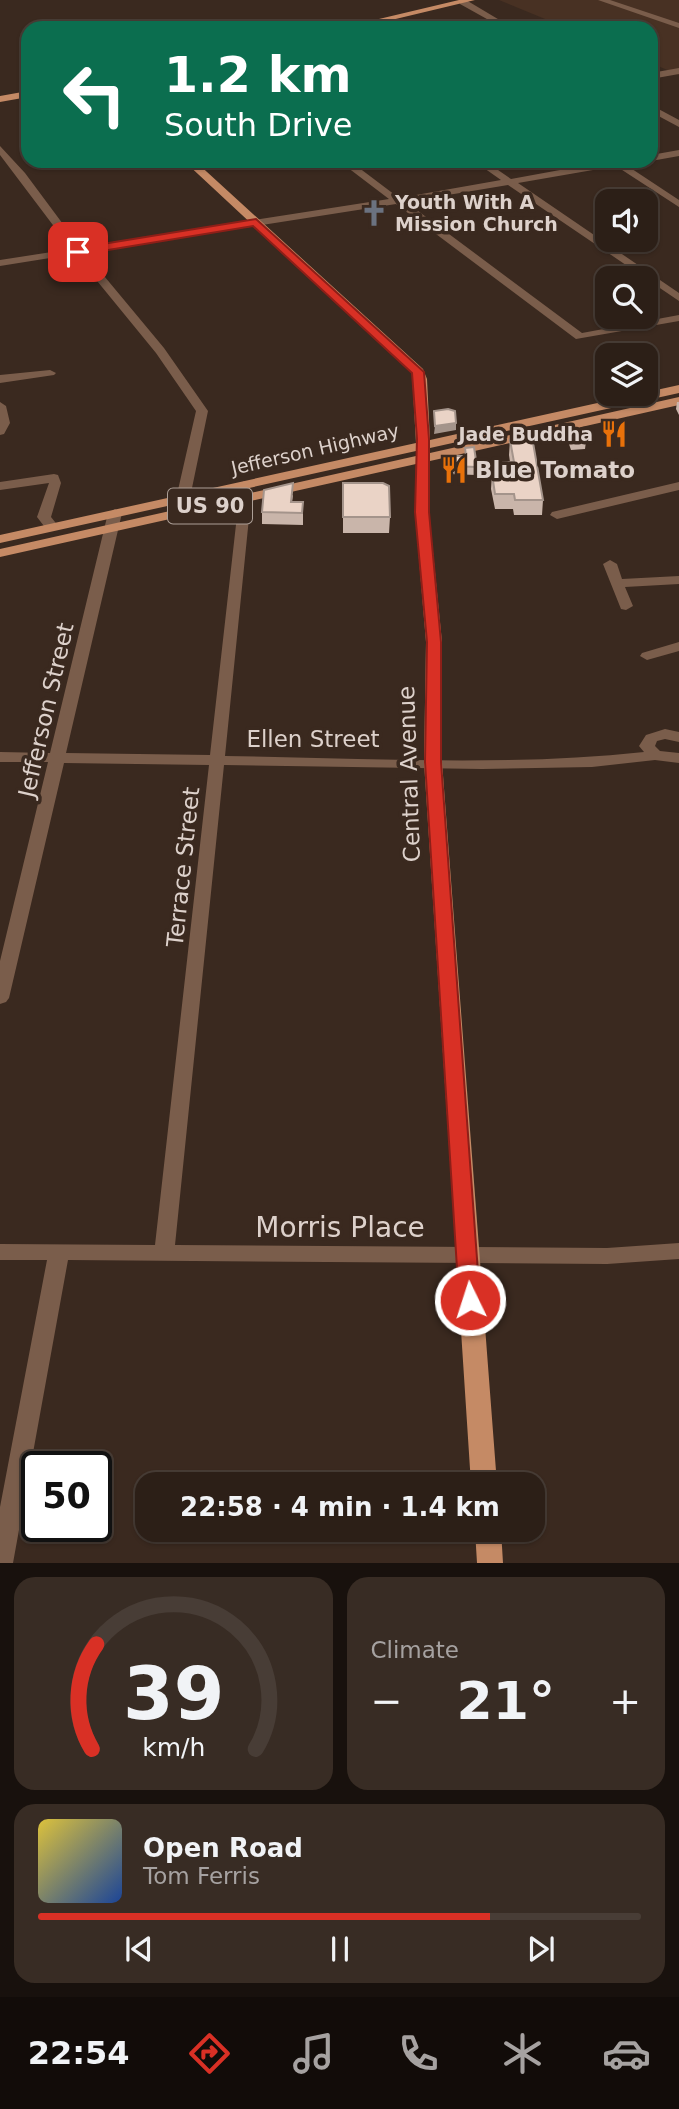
<!DOCTYPE html>
<html lang="en">
<head>
<meta charset="utf-8">
<style>
  :root { --surface:#2c1f17; --page:#382c24; --text:#f1f3f6; --muted:#a6a2a1; --line:#483d36; --accent:#d93025 }
  body { margin:0; font-family:"DejaVu Sans",sans-serif; background:var(--page); color:var(--text); height:100vh; display:flex; flex-direction:column; font-size:26px; white-space:nowrap }
  * { box-sizing:border-box; margin:0 }
  p { font-size:23px; color:var(--muted) }
  .icon { flex:none; width:38px; height:38px; fill:none; stroke:currentColor; stroke-width:2; stroke-linecap:round; stroke-linejoin:round }
  .map { position:relative; height:1563px; overflow:hidden }
  .panel { display:flex; flex-direction:column; gap:14px; padding:14px; background:#18110d; flex:1 }
  .panel>* { flex:none }
  .banner { position:absolute; left:21px; top:21px; width:637px; height:147px; border-radius:21px; box-shadow:0 2px 5px #0004,0 0 0 2px var(--line); background:#0b6e4f; color:#fff; overflow:hidden }
  .buttons { position:absolute; left:595px; top:189px; display:grid; gap:14px }
  .buttons a { display:grid; place-items:center; width:63px; height:63px; border-radius:14px; background:var(--surface); box-shadow:0 2px 5px #0004,0 0 0 2px var(--line); font-size:35px }
  .speed { position:absolute; left:21px; top:1451px; display:flex; gap:14px; font-size:35px; font-weight:700; text-align:center }
  .speed>* { display:grid; place-content:center; width:91px; height:91px; border-radius:50%; background:var(--surface); box-shadow:0 2px 5px #0004,0 0 0 2px var(--line); line-height:1 }
  .speed .limit { border:4px solid #111; border-radius:10px; background:#fff; color:#111 }
  .pin { position:absolute; display:grid; place-items:center; width:60px; height:60px; color:#fff; margin:-30px; border-radius:14px; box-shadow:0 4px 10px #0006 }
  .me { position:absolute; width:77px; margin:-38px; rotate:356deg; stroke-linejoin:round; filter:drop-shadow(0 0 5px #0008) }
  .turn { display:flex; align-items:center; gap:24px; height:147px; padding:0 28px; font-size:32px }
  .turn .icon { width:91px; height:91px; stroke-width:2.5 }
  .turn b { display:block; font-size:49px; line-height:60px }
  .big { font-size:52px; font-weight:800; line-height:1.1 }
  .panel .card { flex:1; display:flex; flex-direction:column; justify-content:center; gap:10px; min-width:0; padding:0 24px; border-radius:21px; background:var(--page) }
  .panel .dial { align-items:center; gap:0 }
  .dial svg { height:182px; overflow:visible; fill:none; stroke:var(--line); stroke-width:7; stroke-linecap:round; text-anchor:middle }
  .dial text { fill:var(--text); stroke:none }
  .song { display:flex; align-items:center; gap:21px }
  .cover { width:84px; height:84px; border-radius:10px; background:linear-gradient(135deg,hsl(50 70% 55%),hsl(220 70% 35%)) }
  .played { height:7px; border-radius:4px; background:linear-gradient(90deg,var(--accent) 75%,var(--line) 75%) }
  .keys { display:flex; justify-content:space-around; direction:ltr }
  .heat { display:flex; justify-content:space-between; align-items:center; font-size:38px; direction:ltr }
  .panel .tiles { flex:1; display:grid; gap:14px; grid-template-columns:1fr 1fr }
  .card:last-child { grid-column:span 2 }
  .trip { position:absolute; left:135px; top:1472px; width:410px; height:70px; border-radius:21px; background:var(--surface); box-shadow:0 2px 5px #0004,0 0 0 2px var(--line); font-weight:800; line-height:70px; text-align:center }
  .tabs { display:flex; height:112px; justify-content:space-around; align-items:center; background:#120c09; color:var(--muted) }
  .tabs .icon { width:49px; height:49px }
  .tabs .on { color:var(--accent) }
  .tabs b { font-size:32px; color:var(--text) }
  .map>svg:first-child { display:block }
  .built { fill:#483123 }
  .lines { fill:none; stroke-linecap:round; stroke-linejoin:round }
  .minor { fill:#7a5d4b; fill-rule:evenodd }
  .major { fill:#c58a65; fill-rule:evenodd }
  .wall { fill:#c9b5aa }
  .shaded-wall { fill:#a4948b }
  .building { fill:#ead3c6; stroke:#a4948b; stroke-width:2 }
  .route { fill:#d93025; stroke:#8d1f18; stroke-width:2 }
  .labels { text-anchor:middle; stroke-width:7; stroke-linejoin:round; paint-order:stroke }
  .far-poi-label { font-size:19px; font-weight:bold; fill:#ddd1cb; stroke:#3a291f; text-anchor:start }
  .far-street-label { font-size:19px; fill:#ddd1cb; stroke:#3a291f }
  .shield { fill:#3a291f; stroke:#ac9f97; stroke-width:2 }
  .shield-label { font-size:21px; font-weight:bold; fill:#ddd1cb }
  .poi-label { font-size:23px; font-weight:bold; fill:#ddd1cb; stroke:#3a291f; text-anchor:start }
  .street-label { font-size:23px; fill:#ddd1cb; stroke:#3a291f }
  .near-street-label { font-size:28px; fill:#ddd1cb; stroke:#3a291f }
</style>
</head>
<body>
<div class="map">
<svg width="679" height="1563" viewBox="0 0 679 1563">
  <rect width="100%" height="100%" fill="#3a291f"/>
  <path class="built" d="M499,0H679V75L651,63V28H567Z"/>
  <g class="lines">
    <path class="minor" d="M461,0H466L513,28H503L460,4Z
      M598,0H610L679,23V28Z
      M377,19H383L396,28H386L377,23Z
      M679,68V74L651,79V73Z
      M651,105L679,120V127L651,112Z
      M0,146L25,173L80,247L389,199L339,161H350L399,198L501,180L474,161H485L511,179L609,161H636L626,165L679,200V207L616,166L518,183L679,293V301L508,185L406,202L582,333L679,315V321L576,339L396,204L85,253L164,348L208,411L187,512L180,516L175,515L173,512L196,411L156,353L75,254L0,266V260L71,249L0,155Z
      M679,150V156L651,161V155Z
      M50,370L56,373L54,375L0,383V375Z
      M0,402L6,406L10,423L4,434L0,435Z
      M54,474L58,475L61,483L51,517L59,527L52,531L47,530L37,517L49,483L0,490V482Z
      M244,481L250,485L251,498L225,756C364,758 505,767 644,752L639,746L646,735L665,729L679,732V742L665,739L657,741L655,746L660,751L679,753V763L655,760L592,767L482,769L224,765L175,1245L607,1248L679,1243V1259L607,1264L68,1260L13,1563H0V1507L47,1260H0V1244L155,1245L209,765L64,763L9,998L6,1002L0,1004V961L48,762H0V752L50,753L108,513L115,509L122,513L66,753L210,755L239,498L238,485Z
      M679,482V490L557,519L550,515L552,512Z
      M610,560L617,564L622,579L679,576V584L625,587L633,606L626,610L621,609L603,564Z
      M679,642V651L647,660L640,656L642,653Z"/>
    <path class="major" d="M459,0H475L358,28H341Z
      M28,91V97L0,102V96Z
      M184,161H195L423,369L427,379L430,440L679,385V393L430,448V453L679,397V405L430,461L429,512L442,642V762L497,1484H471L424,762L426,642L415,512L416,464L0,557V549L416,456V451L0,543V535L416,443L412,373Z
      M475,1530H501L503,1563H477Z"/>
  </g>
  <path class="wall" d="M677,402H679V415L676,409Z
    M514,431L543,500L542,515H514L513,509H495L491,489L492,474H499V463L510,462L509,455L510,440L513,439Z
    M567,431L586,441L585,449L571,450L567,438Z
    M465,448L477,467V475L447,474L446,456H465Z
    M343,483L390,517L389,533H343Z
    M293,495L292,502H303V525L262,524V512Z"/>
  <path class="shaded-wall" d="M456,423V430L434,434L435,426Z"/>
  <path class="building" d="M448,409L455,411L456,423L435,426L434,411Z
    M581,430L586,441L571,442L567,431Z
    M514,431H531L543,500H515L514,494H495L492,474H501L499,463L514,462L510,440L515,439Z
    M474,447L477,467L447,466L446,456H466L465,448Z
    M293,483L291,502H303L302,513L262,512L264,490Z
    M343,483H383L389,486L390,517H343Z"/>
  <path class="route" d="M256,219L424,372L429,439V512L441,642V762L480,1300L477,1306L470,1309L462,1306L459,1300L425,762L427,642L415,512L417,439L412,373L253,226L78,255L72,252L78,248Z"/>
  <defs>
    <symbol id="church-bare" viewBox="-9 -9 18 18"><path d="M-1.2-6h2.4v3.5h3.3v2.4h-3.3V6h-2.4V-.1h-3.3v-2.4h3.3Z" fill="#6b7280" stroke="#3a291f" stroke-width="2.5" paint-order="stroke"/></symbol>
    <symbol id="restaurant-bare" viewBox="-9 -9 18 18"><path d="M-5-6h1v4h1v-4h1v4h1v-4h1v5L-1.5 .5V6h-2V.5L-5-1ZM5-6V6H3V1.5H1.5Q1.5-4 5-6Z" fill="#e8710a" stroke="#3a291f" stroke-width="2.5" paint-order="stroke"/></symbol>
  </defs>
  <g fill-rule="evenodd">
    <use href="#church-bare" x="355" y="194" width="38" height="38"/>
    <use href="#restaurant-bare" x="595" y="415" width="38" height="38"/>
    <use href="#restaurant-bare" x="435" y="451" width="38" height="38"/>
  </g>
  <g class="labels">
    <g class="far-poi-label">
      <text x="395" y="209">Youth With A<tspan x="395" dy="22">Mission Church</tspan></text>
      <text x="593" y="441" text-anchor="end">Jade Buddha</text>
    </g>
    <g class="far-street-label">
      <text transform="translate(315 449) rotate(-13)" y="7">Jefferson Highway</text>
    </g>
    <rect class="shield" x="168" y="488.5" width="84" height="35" rx="5"/>
    <g class="shield-label">
      <text x="210" y="513">US 90</text>
    </g>
    <g class="poi-label">
      <text x="475" y="478">Blue Tomato</text>
    </g>
    <g class="street-label">
      <text transform="translate(46 710) rotate(-77)" y="8">Jefferson Street</text>
      <text x="313" y="747">Ellen Street</text>
      <text transform="translate(409 774) rotate(-92)" y="8">Central Avenue</text>
      <text transform="translate(183 867) rotate(-84)" y="8">Terrace Street</text>
    </g>
    <g class="near-street-label">
      <text x="340" y="1237">Morris Place</text>
    </g>
  </g>
</svg>
<div class="buttons">
<a><svg class="icon" aria-label="sound" viewBox="0 0 24 24"><path d="M4 9h4l5-4v14l-5-4H4zM17 9q2 3 0 6"/></svg></a>
<a><svg class="icon" aria-label="search" viewBox="0 0 24 24"><circle cx="10" cy="10" r="6"/><path d="M15 15l6 6"/></svg></a>
<a><svg class="icon" aria-label="layers" viewBox="0 0 24 24"><path d="M12 4l9 5-9 5-9-5zM3 14l9 5 9-5"/></svg></a>
</div>
<div class="speed"><div class="limit">50</div></div>
<div class="pin" style="left:78px;top:252px;background:#d93025"><svg class="icon" aria-label="arrive" viewBox="0 0 24 24"><path d="M6 21V4h12l-3 4 3 4H6"/></svg></div>
<svg class="me" style="left:470px;top:1300px" viewBox="-20 -20 40 40"><circle r="17" fill="#d93025" stroke="#fff" stroke-width="3"/><path d="M0-11L8 9 0 5-8 9z" fill="#fff"/></svg>
<div class="trip">22:58 · 4 min · 1.4 km</div>
<div class="banner">
<div class="turn"><svg class="icon" aria-label="left" viewBox="0 0 24 24"><path d="M17 20v-9H6M10 6l-5 5 5 5"/></svg><div><b>1.2 km</b>South Drive</div></div>
</div>
</div>
<section class="panel">
<div class="tiles">
<div class="card dial"><svg viewBox="0 0 100 80">
<path d="M14 69A42 42 0 1 1 86 69"/>
<path d="M14 69A42 42 0 0 1 16 23" stroke="#d93025"/>
<text x="50" y="56" font-size="32" font-weight="700">39</text>
<text x="50" y="72" font-size="11">km/h</text>
</svg></div>
<div class="card"><p>Climate</p>
<div class="heat"><a>−</a><b class="big">21°</b><a>+</a></div>
</div>
<div class="card">
<div class="song"><i class="cover"></i><div><b>Open Road</b><p>Tom Ferris</p></div></div>
<div class="played"></div>
<div class="keys"><svg class="icon" aria-label="previous" viewBox="0 0 24 24"><path d="M18 5L8 12l10 7zM5 5v14"/></svg><svg class="icon" aria-label="pause" viewBox="0 0 24 24"><path d="M8 5v14M16 5v14"/></svg><svg class="icon" aria-label="next" viewBox="0 0 24 24"><path d="M6 5l10 7-10 7zM19 5v14"/></svg></div>
</div>
</div>
</section>
<nav class="tabs">
<b>22:54</b>
<svg class="icon on" aria-label="directions" viewBox="0 0 24 24"><path d="M12 3l9 9-9 9-9-9zM9 14v-3h6M13 9l2 2-2 2"/></svg>
<svg class="icon" aria-label="music" viewBox="0 0 24 24"><path d="M9 18V5l10-2v13"/><circle cx="6" cy="18" r="3"/><circle cx="16" cy="16" r="3"/></svg>
<svg class="icon" aria-label="phone" viewBox="0 0 24 24"><path d="M5 4h4l2 5-3 2q2 4 5 5l2-3 5 2v4C11 20 4 13 5 4z"/></svg>
<svg class="icon" aria-label="climate" viewBox="0 0 24 24"><path d="M12 3v18M4 7l16 10M4 17L20 7"/></svg>
<svg class="icon" aria-label="car" viewBox="0 0 24 24"><path d="M5 17H2v-5l4-1 3-4h7l3 4 3 1v5h-3M9 17h6M6 11h13"/><circle cx="7" cy="17" r="2"/><circle cx="17" cy="17" r="2"/></svg>
</nav>
</body>
</html>
